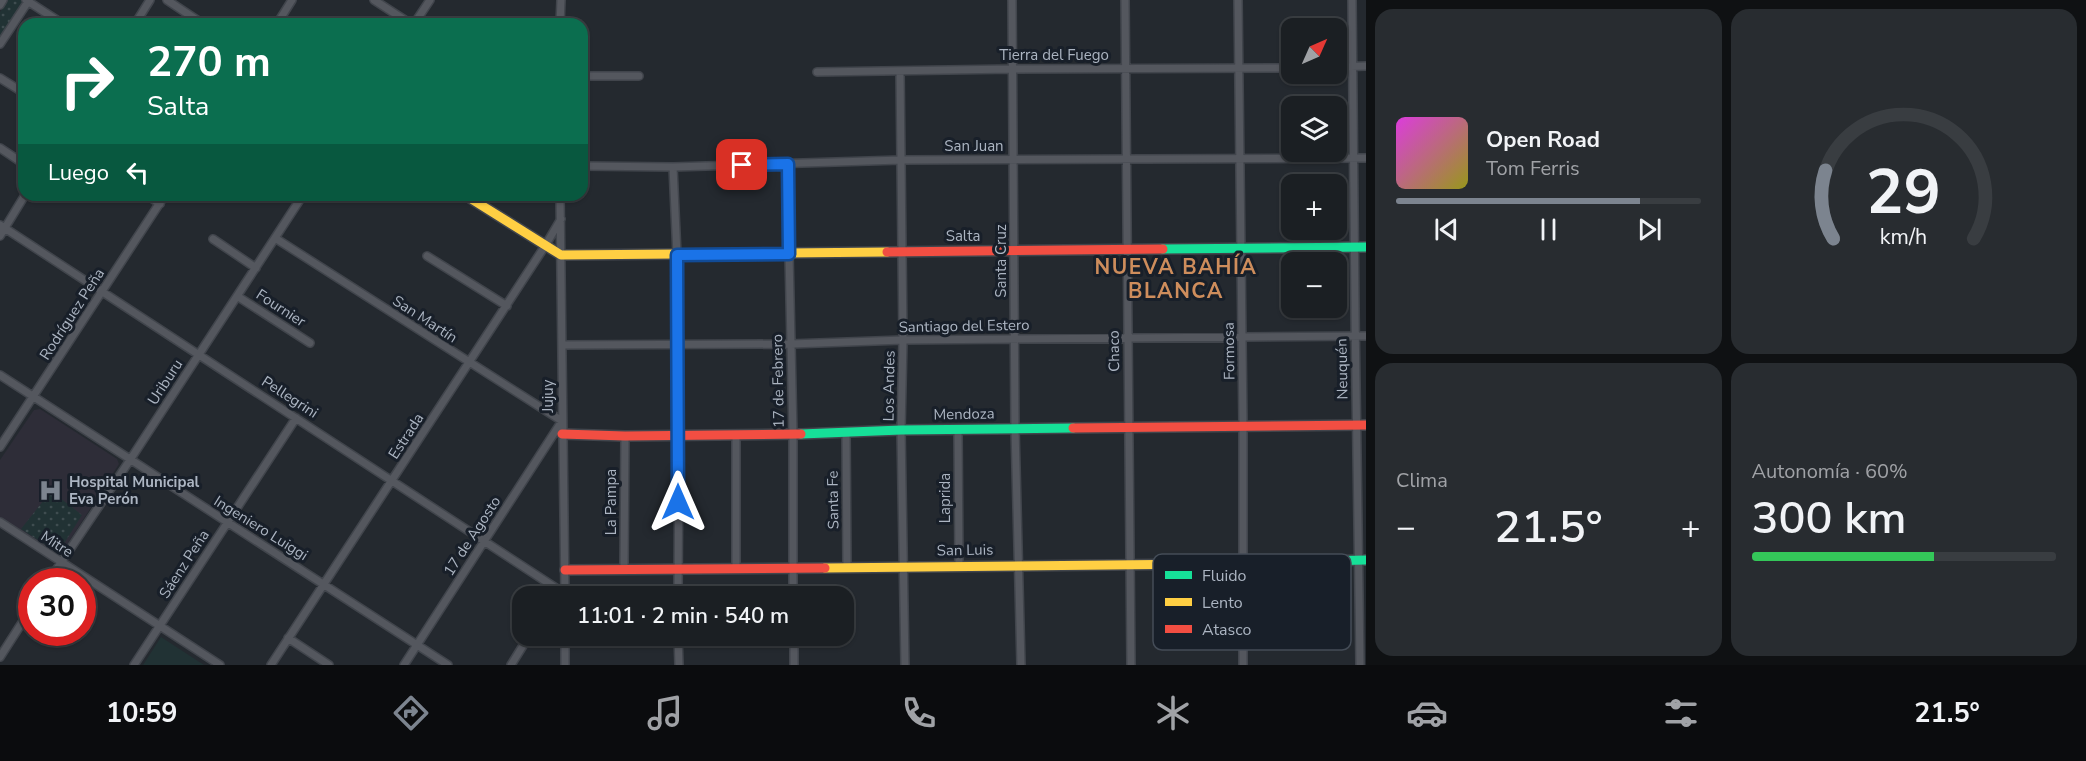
<!DOCTYPE html>
<html lang="es">
<head>
<meta charset="utf-8">
<style>
  :root { --surface:#1b1f23; --page:#282c30; --text:#f1f3f6; --muted:#a0a2a6; --line:#393d41; --accent:#7c848f }
  body { margin:0; font-family:"Nunito Sans",sans-serif; background:var(--page); color:var(--text); height:100vh; display:flex; flex-direction:column; font-size:22px; white-space:nowrap }
  * { box-sizing:border-box; margin:0 }
  p { font-size:20px; color:var(--muted) }
  .icon { flex:none; width:33px; height:33px; fill:none; stroke:currentColor; stroke-width:2; stroke-linecap:round; stroke-linejoin:round }
  .map { position:relative; flex:1; overflow:hidden }
  .panel { display:flex; flex-direction:column; gap:9px; padding:9px; background:#0f1113; width:720px }
  .panel>* { flex:none }
  .guide { position:absolute; left:18px; top:18px; width:570px; height:183px; border-radius:18px; box-shadow:0 2px 4px #0004,0 0 0 2px var(--line); background:#0b6e4f; color:#fff; overflow:hidden }
  .needle { width:39px; rotate:45deg }
  .buttons { position:absolute; left:1281px; top:18px; display:grid; gap:12px }
  .buttons a { display:grid; place-items:center; width:66px; height:66px; border-radius:12px; background:var(--surface); box-shadow:0 2px 4px #0004,0 0 0 2px var(--line); font-size:30px }
  .speed { position:absolute; left:18px; top:568px; display:flex; gap:12px; font-size:30px; font-weight:700; text-align:center }
  .speed>* { display:grid; place-content:center; width:78px; height:78px; border-radius:50%; background:var(--surface); box-shadow:0 2px 4px #0004,0 0 0 2px var(--line); line-height:1 }
  .speed .limit { border:9px solid #d22; background:#fff; color:#111 }
  .pin { position:absolute; display:grid; place-items:center; width:51px; height:51px; color:#fff; margin:-26px; border-radius:12px; box-shadow:0 3px 9px #0006 }
  .me { position:absolute; width:66px; margin:-33px; rotate:0deg; stroke-linejoin:round; filter:drop-shadow(0 0 4px #0008) }
  .turn { display:flex; align-items:center; gap:21px; height:126px; padding:0 30px; font-size:27px }
  .turn .icon { width:78px; height:78px; stroke-width:2.5 }
  .turn b { display:block; font-size:42px; line-height:51px }
  .then { display:flex; align-items:center; height:57px; padding:0 30px; background:#0003; gap:12px; font-size:22px }
  .big { font-size:45px; font-weight:600; line-height:1.1 }
  .panel .card { flex:1; display:flex; flex-direction:column; justify-content:center; gap:9px; min-width:0; padding:0 21px; border-radius:18px; background:var(--page) }
  .panel .dial { align-items:center; gap:0 }
  .dial svg { height:156px; overflow:visible; fill:none; stroke:var(--line); stroke-width:7; stroke-linecap:round; text-anchor:middle }
  .dial text { fill:var(--text); stroke:none }
  .song { display:flex; align-items:center; gap:18px }
  .cover { width:72px; height:72px; border-radius:9px; background:linear-gradient(135deg,hsl(300 70% 55%),hsl(60 70% 35%)) }
  .played { height:6px; border-radius:3px; background:linear-gradient(90deg,var(--accent) 80%,var(--line) 80%) }
  .keys { display:flex; justify-content:space-around; direction:ltr }
  .heat { display:flex; justify-content:space-between; align-items:center; font-size:33px; direction:ltr }
  .charge { height:9px; border-radius:4px; background:linear-gradient(90deg,#34c759 60%,var(--line) 0) }
  .panel .tiles { flex:1; display:grid; gap:9px; grid-template-columns:repeat(2,1fr) }
  .trip { position:absolute; left:512px; top:586px; width:342px; height:60px; border-radius:18px; background:var(--surface); box-shadow:0 2px 4px #0004,0 0 0 2px var(--line); font-weight:600; line-height:60px; text-align:center }
  .tabs { display:flex; height:96px; justify-content:space-around; align-items:center; background:#0b0c0e; color:var(--muted) }
  .tabs .icon { width:42px; height:42px }
  .tabs .active { color:var(--accent) }
  .tabs b { font-size:27px; color:var(--text) }
  main { display:flex; flex:1; min-height:0 }
  .map>svg:first-child { display:block }
  .medical { fill:#2e2d38 }
  .grass { fill:url(#grass-dots) }
  .pitch { fill:#213234 }
  .lines { fill:none; stroke-linecap:round; stroke-linejoin:round }
  .street-casing { stroke:#41454c; stroke-width:10 }
  .fast-casing { stroke:#41454c; stroke-width:12 }
  .slow-casing { stroke:#41454c; stroke-width:12 }
  .jam-casing { stroke:#41454c; stroke-width:12 }
  .street { stroke:#54575e; stroke-width:7 }
  .fast { stroke:#16e098; stroke-width:9 }
  .slow { stroke:#ffcf43; stroke-width:9 }
  .jam { stroke:#f24e42; stroke-width:9 }
  .route-casing { stroke:#114b97; stroke-width:15 }
  .route { stroke:#1a73e8; stroke-width:10 }
  .labels { text-anchor:middle; stroke-width:6; stroke-linejoin:round; paint-order:stroke }
  .street-label { font-size:15px; fill:#acb5c2; stroke:#181f29 }
  .poi-label { font-size:15px; font-weight:bold; fill:#acb5c2; stroke:#181f29; text-anchor:start }
  .district-label { font-size:21px; font-weight:bold; letter-spacing:1.5px; fill:#ce8d5c; stroke:#181f29 }
  .key { fill:#181f29; stroke:#444c57; stroke-width:1.5 }
  .key-label { font-size:16px; fill:#acb5c2 }
</style>
</head>
<body>
<main>
<div class="map">
<svg width="1366" height="665" viewBox="0 0 1366 665">
  <defs>
    <pattern id="grass-dots" width="8" height="8" patternUnits="userSpaceOnUse" patternTransform="scale(1.5)"><rect width="8" height="8" fill="#213234"/><path d="M2 2h.1M6 6h.1" fill="none" stroke="#3f4d50" stroke-width="1.8" stroke-linecap="round"/></pattern>
  </defs>
  <rect width="100%" height="100%" fill="#24292f"/>
  <path class="medical" d="M40,409L117,459L119,464L61,554L56,556L0,518V460L34,410Z"/>
  <path class="grass" d="M8,0H25L0,38V12Z
    M51,491L82,515L58,553L21,529Z"/>
  <path class="pitch" d="M161,637L204,665H143Z"/>
  <g class="lines">
    <defs>
      <path id="street" d="M26,0L63,24
        M167,0L203,24
        M374,0L411,24
        M1012,0L1015,428L1021,665
        M1125,0L1131,665
        M1238,0L1243,426V665
        M1352,0C1354,222 1356,443 1360,665
        M0,5L3,0
        M135,24L150,0
        M277,24L292,0
        M414,24L430,0
        M560,24L561,0
        M0,44L29,0
        M1336,67L1366,66
        M900,71L903,340L901,430L905,665
        M817,72L1013,69L1292,68
        M582,76H639
        M0,78L24,93
        M0,148L24,164
        M787,164L793,434V597
        M582,166L673,167L901,160L1366,158
        M673,167L677,255L679,435L678,597
        M147,195L160,204
        M289,195L299,201
        M560,195L565,597
        M0,225L559,590L565,589
        M0,236L25,195
        M275,238L562,421L404,665
        M213,239L256,268
        M427,256L507,306
        M237,296L310,343
        M562,345L791,344L903,340L1366,336
        M0,375L448,665
        M958,430L959,565
        M846,432L847,567
        M0,447L165,195
        M0,522L220,665
        M736,568V435
        M624,569L625,436
        M48,582L130,460L303,195
        M565,636V665
        M678,636L679,665
        M794,636V665
        M288,638L329,665
        M0,657L32,607
        M134,665L296,418
        M271,665L545,246L561,219
        M511,665L529,636"/>
      <path id="fast" d="M1163,249L1366,247
        M801,434L901,430L1073,428
        M1203,564L1366,560"/>
      <path id="slow" d="M465,195L561,255L887,252
        M825,568L1203,564"/>
      <path id="jam" d="M887,252L1163,249
        M1073,428L1366,425
        M562,434L625,436L801,434
        M565,570L825,568"/>
    </defs>
    <use href="#street" class="street-casing"/>
    <use href="#fast" class="fast-casing"/>
    <use href="#slow" class="slow-casing"/>
    <use href="#jam" class="jam-casing"/>
    <use href="#street" class="street"/>
    <use href="#fast" class="fast"/>
    <use href="#slow" class="slow"/>
    <use href="#jam" class="jam"/>
  </g>
  <g class="lines">
    <defs>
      <path id="route" d="M678,502L677,255L789,254L788,164L742,165"/>
    </defs>
    <use href="#route" class="route-casing"/>
    <use href="#route" class="route"/>
  </g>
  <defs>
    <symbol id="hospital-bare" viewBox="-9 -9 18 18"><path d="M-5-5h3v3.5h4V-5h3V5h-3V1.5h-4V5h-3Z" fill="#7c848f" stroke="#181f29" stroke-width="2.5" paint-order="stroke"/></symbol>
  </defs>
  <g fill-rule="evenodd">
    <use href="#hospital-bare" x="34" y="474" width="33" height="33"/>
  </g>
  <g class="labels">
    <g class="street-label">
      <text x="1054" y="60">Tierra del Fuego</text>
      <text x="974" y="151">San Juan</text>
      <text x="963" y="241">Salta</text>
      <text transform="translate(1001 261) rotate(-90)" y="5">Santa Cruz</text>
      <text transform="translate(281 308) rotate(33)" y="5">Fournier</text>
      <text transform="translate(72 314) rotate(-57)" y="5">Rodríguez Peña</text>
      <text transform="translate(425 319) rotate(33)" y="5">San Martín</text>
      <text transform="translate(964 326) rotate(-1)" y="5">Santiago del Estero</text>
      <text transform="translate(1114 351) rotate(-91)" y="5">Chaco</text>
      <text transform="translate(1229 351) rotate(-91)" y="5">Formosa</text>
      <text transform="translate(1342 369) rotate(-91)" y="5">Neuquén</text>
      <text transform="translate(778 381) rotate(-91)" y="5">17 de Febrero</text>
      <text transform="translate(165 382) rotate(-57)" y="5">Uriburu</text>
      <text transform="translate(889 386) rotate(-89)" y="5">Los Andes</text>
      <text transform="translate(548 396) rotate(-90)" y="5">Jujuy</text>
      <text transform="translate(290 397) rotate(33)" y="5">Pellegrini</text>
      <text transform="translate(964 414) rotate(-1)" y="5">Mendoza</text>
      <text transform="translate(406 436) rotate(-57)" y="5">Estrada</text>
      <text transform="translate(945 498) rotate(-90)" y="5">Laprida</text>
      <text transform="translate(833 500) rotate(-91)" y="5">Santa Fe</text>
      <text transform="translate(611 502) rotate(-90)" y="5">La Pampa</text>
      <text transform="translate(261 528) rotate(32)" y="5">Ingeniero Luiggi</text>
      <text transform="translate(472 536) rotate(-57)" y="5">17 de Agosto</text>
      <text transform="translate(57 544) rotate(33)" y="5">Mitre</text>
      <text transform="translate(965 550) rotate(-1)" y="5">San Luis</text>
      <text transform="translate(184 564) rotate(-57)" y="5">Sáenz Peña</text>
    </g>
    <g class="poi-label">
      <text x="69" y="487">Hospital Municipal<tspan x="69" dy="17">Eva Perón</tspan></text>
    </g>
    <g class="district-label">
      <text x="1176" y="274">NUEVA BAHÍA<tspan x="1176" dy="24">BLANCA</tspan></text>
    </g>
  </g>
  <rect x="1153" y="554" width="198" height="96" rx="9" class="key"/>
  <rect x="1165" y="571" width="27" height="8" fill="#16e098"/>
  <rect x="1165" y="598" width="27" height="8" fill="#ffcf43"/>
  <rect x="1165" y="625" width="27" height="8" fill="#f24e42"/>
  <g class="key-label">
    <text x="1202" y="581">Fluido</text>
    <text x="1202" y="608">Lento</text>
    <text x="1202" y="635">Atasco</text>
  </g>
</svg>
<div class="buttons">
<a><svg class="needle" viewBox="-14 -14 28 28"><path d="M0-13l5 13h-10z" fill="#e53935"/><path d="M0 13l5-13h-10z" fill="#a0a2a6"/></svg></a>
<a><svg class="icon" aria-label="layers" viewBox="0 0 24 24"><path d="M12 4l9 5-9 5-9-5zM3 14l9 5 9-5"/></svg></a>
<a>+</a>
<a>−</a>
</div>
<div class="speed"><div class="limit">30</div></div>
<div class="pin" style="left:742px;top:165px;background:#d93025"><svg class="icon" aria-label="arrive" viewBox="0 0 24 24"><path d="M6 21V4h12l-3 4 3 4H6"/></svg></div>
<svg class="me" style="left:678px;top:502px" viewBox="-20 -20 40 40"><path d="M0-17L14 15 0 8-14 15z" fill="#1a73e8" stroke="#fff" stroke-width="4"/></svg>
<div class="trip">11:01 · 2 min · 540 m</div>
<div class="guide">
<div class="turn"><svg class="icon" aria-label="right" viewBox="0 0 24 24"><path d="M7 20v-9h11M14 6l5 5-5 5"/></svg><div><b>270 m</b>Salta</div></div>
<div class="then">Luego<svg class="icon" aria-label="left" viewBox="0 0 24 24"><path d="M17 20v-9H6M10 6l-5 5 5 5"/></svg></div>
</div>
</div>
<section class="panel">
<div class="tiles">
<div class="card">
<div class="song"><i class="cover"></i><div><b>Open Road</b><p>Tom Ferris</p></div></div>
<div class="played"></div>
<div class="keys"><svg class="icon" aria-label="previous" viewBox="0 0 24 24"><path d="M18 5L8 12l10 7zM5 5v14"/></svg><svg class="icon" aria-label="pause" viewBox="0 0 24 24"><path d="M8 5v14M16 5v14"/></svg><svg class="icon" aria-label="next" viewBox="0 0 24 24"><path d="M6 5l10 7-10 7zM19 5v14"/></svg></div>
</div>
<div class="card dial"><svg viewBox="0 0 100 80">
<path d="M14 69A42 42 0 1 1 86 69"/>
<path d="M14 69A42 42 0 0 1 10 34" stroke="#7c848f"/>
<text x="50" y="56" font-size="32" font-weight="700">29</text>
<text x="50" y="72" font-size="11">km/h</text>
</svg></div>
<div class="card"><p>Clima</p>
<div class="heat"><a>−</a><b class="big">21.5°</b><a>+</a></div>
</div>
<div class="card"><p>Autonomía · 60%</p><b class="big">300 km</b><div class="charge"></div></div>
</div>
</section>
</main>
<nav class="tabs">
<b>10:59</b>
<svg class="icon active" aria-label="directions" viewBox="0 0 24 24"><path d="M12 3l9 9-9 9-9-9zM9 14v-3h6M13 9l2 2-2 2"/></svg>
<svg class="icon" aria-label="music" viewBox="0 0 24 24"><path d="M9 18V5l10-2v13"/><circle cx="6" cy="18" r="3"/><circle cx="16" cy="16" r="3"/></svg>
<svg class="icon" aria-label="phone" viewBox="0 0 24 24"><path d="M5 4h4l2 5-3 2q2 4 5 5l2-3 5 2v4C11 20 4 13 5 4z"/></svg>
<svg class="icon" aria-label="climate" viewBox="0 0 24 24"><path d="M12 3v18M4 7l16 10M4 17L20 7"/></svg>
<svg class="icon" aria-label="car" viewBox="0 0 24 24"><path d="M5 17H2v-5l4-1 3-4h7l3 4 3 1v5h-3M9 17h6M6 11h13"/><circle cx="7" cy="17" r="2"/><circle cx="17" cy="17" r="2"/></svg>
<svg class="icon" aria-label="filters" viewBox="0 0 24 24"><path d="M4 7h16M4 17h16"/><circle cx="9" cy="7" r="2"/><circle cx="15" cy="17" r="2"/></svg>
<b>21.5°</b>
</nav>
</body>
</html>
